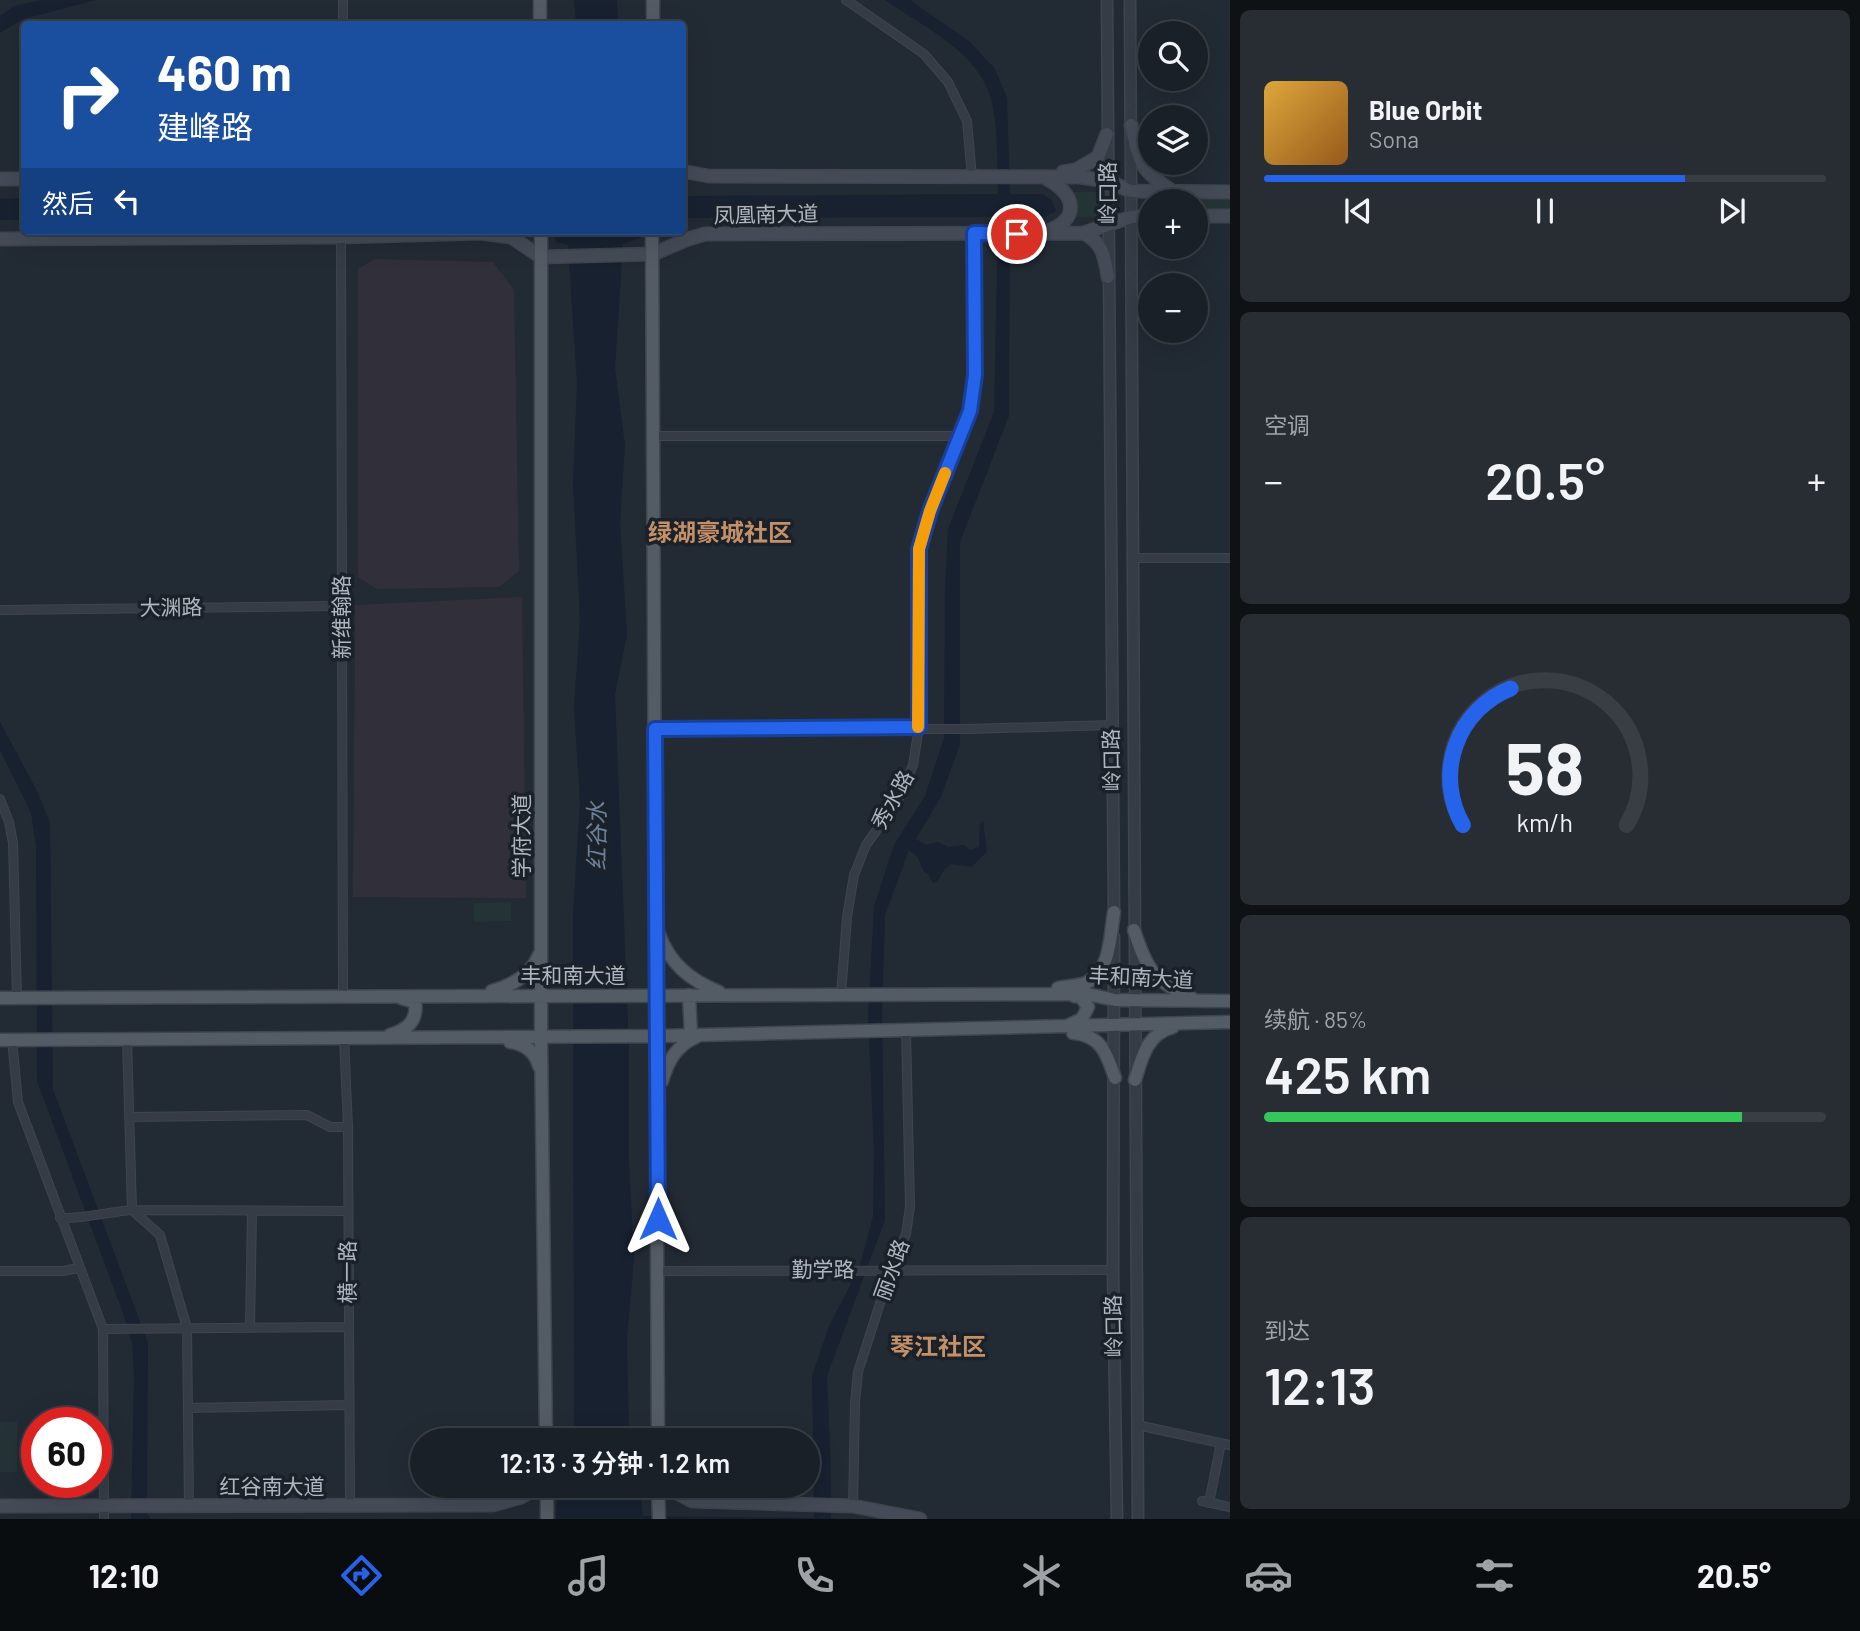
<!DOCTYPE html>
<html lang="zh">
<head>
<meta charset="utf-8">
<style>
  :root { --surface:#1a2027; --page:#272d33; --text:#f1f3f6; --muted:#9fa3a7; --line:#383e44; --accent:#2563eb }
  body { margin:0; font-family:Barlow,"Noto Sans SC",sans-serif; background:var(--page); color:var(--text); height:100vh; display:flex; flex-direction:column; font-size:26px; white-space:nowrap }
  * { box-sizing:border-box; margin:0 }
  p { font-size:23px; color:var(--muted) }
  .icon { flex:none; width:38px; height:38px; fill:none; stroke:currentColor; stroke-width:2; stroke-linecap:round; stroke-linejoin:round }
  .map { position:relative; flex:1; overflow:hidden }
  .sheet { display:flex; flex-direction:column; gap:10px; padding:10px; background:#0e1215; width:630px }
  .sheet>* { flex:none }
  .hud { position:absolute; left:21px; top:21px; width:665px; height:214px; border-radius:7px; box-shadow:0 7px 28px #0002,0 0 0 2px var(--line); background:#1a4fa0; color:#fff; overflow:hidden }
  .buttons { position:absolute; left:1138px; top:21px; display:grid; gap:14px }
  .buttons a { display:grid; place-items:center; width:70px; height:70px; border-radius:50%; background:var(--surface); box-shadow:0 7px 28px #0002,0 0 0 2px var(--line); font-size:35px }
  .speed { position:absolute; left:21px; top:1407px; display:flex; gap:14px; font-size:35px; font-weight:700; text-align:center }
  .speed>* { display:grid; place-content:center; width:91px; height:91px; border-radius:50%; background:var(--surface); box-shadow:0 7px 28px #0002,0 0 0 2px var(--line); line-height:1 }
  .speed .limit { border:10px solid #d22; background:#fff; color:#111 }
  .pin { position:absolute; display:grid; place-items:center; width:60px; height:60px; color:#fff; margin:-30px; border:4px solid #fff; border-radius:50%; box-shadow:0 2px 7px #0007 }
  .me { position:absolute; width:77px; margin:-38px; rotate:0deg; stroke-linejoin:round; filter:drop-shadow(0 0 5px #0008) }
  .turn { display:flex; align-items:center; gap:24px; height:147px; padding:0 21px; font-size:32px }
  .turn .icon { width:91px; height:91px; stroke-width:2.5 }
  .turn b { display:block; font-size:49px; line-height:60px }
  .then { display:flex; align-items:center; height:66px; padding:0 21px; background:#0003; gap:14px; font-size:26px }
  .big { font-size:52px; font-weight:600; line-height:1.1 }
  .sheet .tile { flex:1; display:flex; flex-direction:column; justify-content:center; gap:10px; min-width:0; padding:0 24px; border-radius:10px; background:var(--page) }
  .sheet .dial { align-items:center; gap:0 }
  .dial svg { height:182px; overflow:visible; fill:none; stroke:var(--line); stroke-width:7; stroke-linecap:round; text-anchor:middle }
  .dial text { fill:var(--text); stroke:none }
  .song { display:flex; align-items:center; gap:21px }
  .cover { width:84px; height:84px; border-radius:10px; background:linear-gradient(135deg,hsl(40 70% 55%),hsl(30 70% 35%)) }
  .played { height:7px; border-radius:4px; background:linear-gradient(90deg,var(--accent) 75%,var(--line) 75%) }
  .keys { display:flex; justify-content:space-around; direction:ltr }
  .heat { display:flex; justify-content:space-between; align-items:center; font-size:38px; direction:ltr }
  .charge { height:10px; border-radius:5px; background:linear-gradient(90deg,#34c759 85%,var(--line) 0) }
  .trip { position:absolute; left:410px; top:1428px; width:410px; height:70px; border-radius:35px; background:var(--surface); box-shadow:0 7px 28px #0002,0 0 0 2px var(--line); font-weight:600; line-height:70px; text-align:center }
  .tab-bar { display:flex; height:112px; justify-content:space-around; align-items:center; background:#0a0d10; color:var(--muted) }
  .tab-bar .icon { width:49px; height:49px }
  .tab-bar .selected { color:var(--accent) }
  .tab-bar b { font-size:32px; color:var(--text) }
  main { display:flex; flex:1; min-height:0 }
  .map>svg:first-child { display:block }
  .medical { fill:#312f3a }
  .green { fill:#243335 }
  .water { fill:#172130 }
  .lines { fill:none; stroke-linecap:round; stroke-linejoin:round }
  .minor-casing { stroke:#3f454e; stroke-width:10 }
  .tertiary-casing { stroke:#3f454e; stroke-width:13 }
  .secondary-casing { stroke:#3f454e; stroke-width:15 }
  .primary-casing { stroke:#3f454e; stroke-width:15 }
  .minor { stroke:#353c45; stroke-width:8 }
  .tertiary { stroke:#353c45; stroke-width:10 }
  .secondary { stroke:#444b57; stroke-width:12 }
  .primary { stroke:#535b65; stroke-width:12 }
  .route-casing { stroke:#184099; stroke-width:18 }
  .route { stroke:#2563eb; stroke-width:12 }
  .slow { stroke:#f59e0b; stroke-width:12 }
  .labels { text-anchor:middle; stroke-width:7; stroke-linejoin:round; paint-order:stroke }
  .street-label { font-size:21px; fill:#b0b6c1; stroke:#1b2129 }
  .water-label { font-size:23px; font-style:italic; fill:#6d819c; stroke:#1b2129 }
  .quarter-label { font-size:24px; font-weight:bold; fill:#c49068; stroke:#1b2129 }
</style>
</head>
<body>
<main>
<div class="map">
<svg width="1230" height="1519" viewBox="0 0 1230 1519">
  <rect width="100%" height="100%" fill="#222a34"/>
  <path class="medical" d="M374,259L493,262L514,290L519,571L499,587L377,589L358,577V269Z
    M522,597L526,898L353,897L355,605Z"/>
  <path class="green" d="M1071,192H1095L1101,197V214L1096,218L1072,217Z
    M1161,198H1230V212H1195V201H1158Z
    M511,902V921L474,922V903Z
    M0,1422H17V1472H0Z"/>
  <path class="water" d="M40,0H96L23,19L0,33V16L14,6Z
    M574,0H617L618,24H576Z
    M885,0H910L970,42L995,69L1007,98L1010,194H1042L1052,200L1056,211L1043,218L1010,217L1009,416L960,542V744L941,797L916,839L926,845L938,842L948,847L964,845L970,850L979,847L980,824L983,821L987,851L972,867L951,864L944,870L937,882L933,883L928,874L924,872L918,858L909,850L885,915L882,1019L885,1220L827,1376L831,1474V1518L839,1519H556L557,1498L574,1493V1486H626V1493L641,1495L643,1516L814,1518L812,1376L829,1326L860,1266L873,1216L874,1151L868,1016L874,906L894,845L925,796L944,738L945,587L948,529L994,412L998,217L683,218V196L998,194C997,165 998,135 993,107C984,54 925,28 885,0Z
    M24,198V220H0V199Z
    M554,231H640V238L623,244L615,369L625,445L620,523L627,635L615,695L629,1048V1161L634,1259L627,1337L629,1440H574L573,912L580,802L574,707L580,621L573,484L577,383L568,245L556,242Z
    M0,722L37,791L50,823L53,1089L148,1343L147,1514L151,1519H131L134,1377L132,1343L123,1313L37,1081L36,846L31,813L0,750Z"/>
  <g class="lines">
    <defs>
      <path id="minor" d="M846,0L924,54L948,82L967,121L972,177
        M343,24V0
        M341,237L343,996
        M654,436H959
        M1132,558H1230
        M0,610L342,606
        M655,729H968L1112,725
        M0,799L9,822L13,843L17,998
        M841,995L847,917L854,875L866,845L898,800L913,765L919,727V549L930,511L970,411L975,375L974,233
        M344,1038L348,1127L350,1506
        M127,1039L132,1210L160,1235L187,1328L189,1506
        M12,1040L18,1102L103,1329L104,1519
        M129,1117L307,1115L330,1127H348
        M60,1218C85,1219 107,1212 132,1210L348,1211
        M0,1271H63L78,1268
        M659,1271L1113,1270
        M250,1328L252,1211
        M103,1329L348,1327
        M188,1408L349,1405
        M1137,1425L1230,1445
        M1202,1501L1230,1507
        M1209,1503L1221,1443
        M853,1506L855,1403L858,1372L891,1269L906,1234L910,1207L906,1030"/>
      <path id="tertiary" d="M1107,0L1114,918
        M1130,0L1138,1519
        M1114,937L1113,1270L1117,1519"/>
      <path id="secondary" d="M1131,125C1139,161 1140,170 1172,191
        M682,171L708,176L1080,177L1107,181L1131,191L1230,192
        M1063,172L1076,170L1098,157L1107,134
        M0,179H24
        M1047,179C1073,192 1082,217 1050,230
        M1195,216H1230
        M1083,233C1103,242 1105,258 1108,277
        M0,239L341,237L481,233L511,237L541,257L653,254L688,239L705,234L1083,233L1131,217L1150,216
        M664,1486L692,1501L853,1506L920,1519
        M0,1506L493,1505L521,1497L540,1486"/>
      <path id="primary" d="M540,0V24
        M653,24V0
        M541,231V1038L546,1440
        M652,231L658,1440
        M1134,930C1147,971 1154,980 1193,999
        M659,934C670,964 690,980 719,992
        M1058,988C1067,986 1079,986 1086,983C1111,971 1110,936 1114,912
        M492,991C513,985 531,975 539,955
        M689,995L691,1035
        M0,998L1087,994L1115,1000L1230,1001
        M1069,1025L1082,1019L1088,1007L1081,997L1074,996
        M1073,1033C1101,1035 1107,1054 1115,1078
        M390,1035C407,1030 418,1021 415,1002L401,998
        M0,1040L657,1036L1230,1022
        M510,1042C525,1044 535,1051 539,1066
        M1135,1080C1142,1057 1147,1034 1173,1027
        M662,1081C668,1061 676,1046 696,1037
        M658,1486L659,1519
        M547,1519V1486"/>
    </defs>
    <use href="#minor" class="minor-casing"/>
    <use href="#tertiary" class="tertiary-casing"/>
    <use href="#secondary" class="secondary-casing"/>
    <use href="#primary" class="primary-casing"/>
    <use href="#minor" class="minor"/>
    <use href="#tertiary" class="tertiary"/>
    <use href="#secondary" class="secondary"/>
    <use href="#primary" class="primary"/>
  </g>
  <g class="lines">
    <defs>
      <path id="route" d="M658,1219L655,729L919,727V549L930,511L970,411L975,375L974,233L1017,234"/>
    </defs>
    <use href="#route" class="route-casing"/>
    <use href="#route" class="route"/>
    <path class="slow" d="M918,727L919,549L930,511L945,473"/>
  </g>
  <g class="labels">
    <g class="street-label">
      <text transform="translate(1108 193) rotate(-90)" y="7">岭口路</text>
      <text transform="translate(766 215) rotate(-1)" y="7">凤凰南大道</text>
      <text transform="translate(171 608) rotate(-1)" y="7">大渊路</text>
      <text transform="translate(342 617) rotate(-90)" y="7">新维翰路</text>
      <text transform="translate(1112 760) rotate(-91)" y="7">岭口路</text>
      <text transform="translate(893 800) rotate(-61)" y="7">秀水路</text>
      <text transform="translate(522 836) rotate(-90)" y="7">学府大道</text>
      <text x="573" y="983">丰和南大道</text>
      <text transform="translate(1141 978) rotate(3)" y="7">丰和南大道</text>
      <text x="823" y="1277">勤学路</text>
      <text transform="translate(892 1270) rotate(-70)" y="7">丽水路</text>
      <text transform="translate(348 1272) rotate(-90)" y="7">横一路</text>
      <text transform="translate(1114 1326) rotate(-91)" y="7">岭口路</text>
      <text x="272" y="1494">红谷南大道</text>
    </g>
    <g class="water-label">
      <text transform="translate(597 836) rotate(-90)" y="8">红谷水</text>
    </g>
    <g class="quarter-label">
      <text x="720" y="541">绿湖豪城社区</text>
      <text x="938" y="1355">琴江社区</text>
    </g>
  </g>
</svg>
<div class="buttons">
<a><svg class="icon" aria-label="search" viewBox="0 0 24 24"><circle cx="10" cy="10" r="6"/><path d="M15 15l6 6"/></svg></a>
<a><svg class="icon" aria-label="layers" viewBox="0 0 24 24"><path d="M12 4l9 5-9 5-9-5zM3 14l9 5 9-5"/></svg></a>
<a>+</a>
<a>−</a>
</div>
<div class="speed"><div class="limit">60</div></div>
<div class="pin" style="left:1017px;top:234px;background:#d93025"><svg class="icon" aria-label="arrive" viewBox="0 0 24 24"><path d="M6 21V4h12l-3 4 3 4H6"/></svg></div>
<svg class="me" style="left:658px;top:1219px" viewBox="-20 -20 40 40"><path d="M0-17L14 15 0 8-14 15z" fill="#2563eb" stroke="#fff" stroke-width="4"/></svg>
<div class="trip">12:13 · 3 分钟 · 1.2 km</div>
<div class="hud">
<div class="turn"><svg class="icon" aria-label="right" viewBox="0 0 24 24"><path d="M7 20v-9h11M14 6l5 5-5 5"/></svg><div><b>460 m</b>建峰路</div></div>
<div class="then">然后<svg class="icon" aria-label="left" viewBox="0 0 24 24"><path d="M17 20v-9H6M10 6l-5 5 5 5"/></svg></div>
</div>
</div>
<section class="sheet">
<div class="tile">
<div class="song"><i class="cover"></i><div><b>Blue Orbit</b><p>Sona</p></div></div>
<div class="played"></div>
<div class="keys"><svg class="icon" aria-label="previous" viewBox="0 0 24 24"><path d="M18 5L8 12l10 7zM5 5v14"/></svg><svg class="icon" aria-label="pause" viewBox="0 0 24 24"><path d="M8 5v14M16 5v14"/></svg><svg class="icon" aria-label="next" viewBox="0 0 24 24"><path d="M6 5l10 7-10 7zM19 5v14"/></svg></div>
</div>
<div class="tile"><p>空调</p>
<div class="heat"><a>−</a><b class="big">20.5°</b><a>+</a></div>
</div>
<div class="tile dial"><svg viewBox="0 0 100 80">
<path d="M14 69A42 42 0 1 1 86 69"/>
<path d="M14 69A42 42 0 0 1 35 9" stroke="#2563eb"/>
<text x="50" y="56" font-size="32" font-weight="700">58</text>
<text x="50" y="72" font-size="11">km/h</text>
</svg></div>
<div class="tile"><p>续航 · 85%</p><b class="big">425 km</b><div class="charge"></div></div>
<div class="tile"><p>到达</p><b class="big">12:13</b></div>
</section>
</main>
<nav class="tab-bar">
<b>12:10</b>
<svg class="icon selected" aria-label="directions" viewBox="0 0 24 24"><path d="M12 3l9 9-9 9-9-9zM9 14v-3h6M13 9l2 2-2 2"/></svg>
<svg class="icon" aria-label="music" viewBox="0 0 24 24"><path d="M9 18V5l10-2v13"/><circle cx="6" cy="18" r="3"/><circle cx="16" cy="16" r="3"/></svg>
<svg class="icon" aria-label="phone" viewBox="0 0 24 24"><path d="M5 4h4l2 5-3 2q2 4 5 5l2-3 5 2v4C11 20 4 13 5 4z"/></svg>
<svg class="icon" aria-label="climate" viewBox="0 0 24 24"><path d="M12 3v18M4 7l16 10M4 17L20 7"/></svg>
<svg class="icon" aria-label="car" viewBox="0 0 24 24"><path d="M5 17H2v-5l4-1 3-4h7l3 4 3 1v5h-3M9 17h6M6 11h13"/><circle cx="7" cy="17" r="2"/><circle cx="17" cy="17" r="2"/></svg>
<svg class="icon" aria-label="filters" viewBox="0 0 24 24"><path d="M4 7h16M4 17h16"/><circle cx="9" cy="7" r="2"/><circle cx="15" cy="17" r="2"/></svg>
<b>20.5°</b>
</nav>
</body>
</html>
